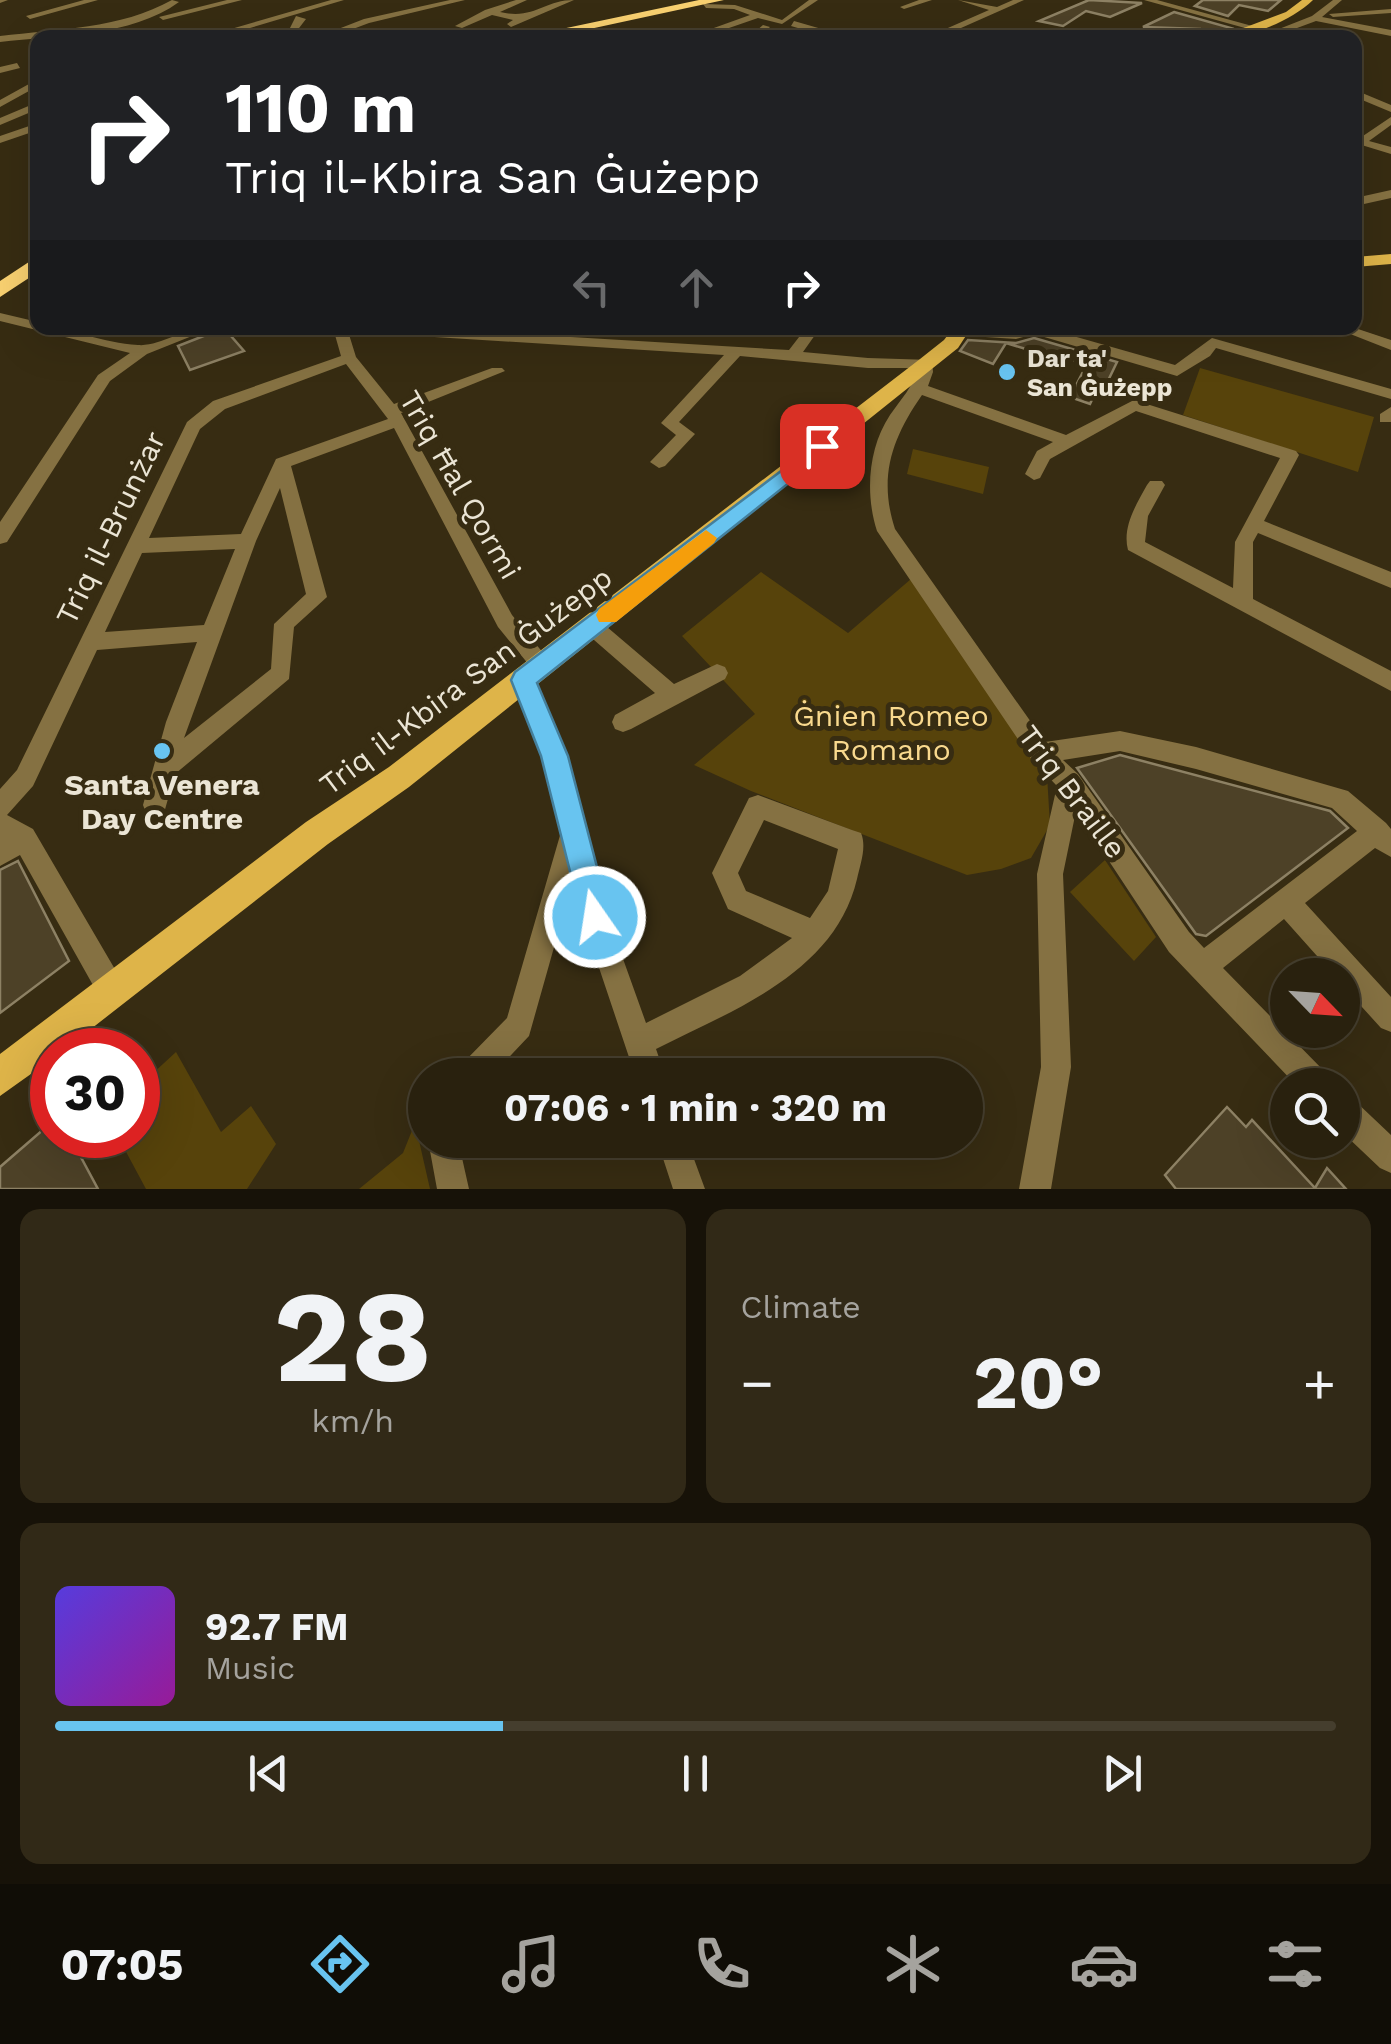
<!DOCTYPE html>
<html lang="en">
<head>
<meta charset="utf-8">
<style>
  :root { --surface:#29210e; --page:#312917; --text:#f1f3f6; --muted:#a5a39e; --line:#453e2e; --accent:#68c4f0 }
  body { margin:0; font-family:"Work Sans",sans-serif; background:var(--page); color:var(--text); height:100vh; display:flex; flex-direction:column; font-size:38px; white-space:nowrap }
  * { box-sizing:border-box; margin:0 }
  p { font-size:32px; color:var(--muted) }
  .icon { flex:none; width:55px; height:55px; fill:none; stroke:currentColor; stroke-width:2; stroke-linecap:round; stroke-linejoin:round }
  .map { position:relative; height:1189px; overflow:hidden }
  .side { display:flex; flex-direction:column; gap:20px; padding:20px; background:#171208; flex:1 }
  .side>* { flex:none }
  .hud { position:absolute; left:30px; top:30px; width:1332px; height:305px; border-radius:20px; box-shadow:0 10px 40px #0002,0 0 0 2px var(--line); background:#202124; color:#fff; overflow:hidden }
  .needle { width:65px; rotate:115deg }
  .fabs { position:absolute; left:1270px; top:958px; display:grid; gap:20px }
  .fabs a { display:grid; place-items:center; width:90px; height:90px; border-radius:50%; background:var(--surface); box-shadow:0 10px 40px #0002,0 0 0 2px var(--line); font-size:50px }
  .speed { position:absolute; left:30px; top:1028px; display:flex; gap:20px; font-size:50px; font-weight:700; text-align:center }
  .speed>* { display:grid; place-content:center; width:130px; height:130px; border-radius:50%; background:var(--surface); box-shadow:0 10px 40px #0002,0 0 0 2px var(--line); line-height:1 }
  .speed .limit { border:15px solid #d22; background:#fff; color:#111 }
  .pin { position:absolute; display:grid; place-items:center; width:85px; height:85px; color:#fff; margin:-42px; border-radius:20px; box-shadow:0 5px 15px #0006 }
  .me { position:absolute; width:110px; margin:-55px; rotate:347deg; stroke-linejoin:round; filter:drop-shadow(0 0 8px #0008) }
  .turn { display:flex; align-items:center; gap:35px; height:210px; padding:0 30px; font-size:45px }
  .turn .icon { width:130px; height:130px; stroke-width:2.5 }
  .turn b { display:block; font-size:70px; line-height:85px }
  .lanes { display:flex; align-items:center; height:95px; padding:0 30px; background:#0003; justify-content:center; gap:50px; direction:ltr }
  .lanes .off { opacity:.35 }
  .big { font-size:75px; font-weight:700; line-height:1.1 }
  .side .widget { flex:1; display:flex; flex-direction:column; justify-content:center; gap:15px; min-width:0; padding:0 35px; border-radius:20px; background:var(--page) }
  .side .dial { align-items:center; gap:0 }
  .dial b { font-size:130px; line-height:1 }
  .song { display:flex; align-items:center; gap:30px }
  .cover { width:120px; height:120px; border-radius:15px; background:linear-gradient(135deg,hsl(250 70% 55%),hsl(300 70% 35%)) }
  .played { height:10px; border-radius:5px; background:linear-gradient(90deg,var(--accent) 35%,var(--line) 35%) }
  .keys { display:flex; justify-content:space-around; direction:ltr }
  .heat { display:flex; justify-content:space-between; align-items:center; font-size:55px; direction:ltr }
  .side .tiles { flex:1; display:grid; gap:20px; grid-template-columns:1fr 1fr }
  .widget:last-child { grid-column:span 2 }
  .trip { position:absolute; left:408px; top:1058px; width:575px; height:100px; border-radius:50px; background:var(--surface); box-shadow:0 10px 40px #0002,0 0 0 2px var(--line); font-weight:700; line-height:100px; text-align:center }
  .dock { display:flex; height:160px; justify-content:space-around; align-items:center; background:#100d06; color:var(--muted) }
  .dock .icon { width:70px; height:70px }
  .dock .on { color:var(--accent) }
  .dock b { font-size:45px; color:var(--text) }
  .map>svg:first-child { display:block }
  .green { fill:#57430b }
  .building { fill:#4d4127; stroke:#8d8164; stroke-width:2.5 }
  .lines { fill:none; stroke-linecap:round; stroke-linejoin:round }
  .minor { fill:#857142; fill-rule:evenodd }
  .major { fill:#deb449; fill-rule:evenodd }
  .highway { fill:#f8d070; fill-rule:evenodd }
  .route { fill:#68c4f0; stroke:#447f9c; stroke-width:2.5 }
  .slow { fill:#f59e0b }
  .poi-dot { fill:#68c4f0; stroke:#372c12; stroke-width:4 }
  .labels { text-anchor:middle; stroke-width:10; stroke-linejoin:round; paint-order:stroke }
  .far-poi-label { font-size:25px; font-weight:bold; fill:#ebe5d5; stroke:#372c12; text-anchor:start }
  .street-label { font-size:30px; fill:#ebe5d5; stroke:#372c12 }
  .park-label { font-size:30px; fill:#f9d98e; stroke:#372c12 }
  .poi-label { font-size:30px; font-weight:bold; fill:#ebe5d5; stroke:#372c12 }
</style>
</head>
<body>
<div class="map">
<svg width="1391" height="1189" viewBox="0 0 1391 1189">
  <rect width="100%" height="100%" fill="#372c12"/>
  <path class="green" d="M1200,368L1374,417L1358,472L1183,415Z
    M913,449L989,467L983,494L907,474Z
    M761,572L848,633L911,579L1047,775L1050,825L1031,858L1001,869L967,875L751,791L694,765L755,714L682,636Z
    M1105,860L1156,937L1134,961L1070,892Z
    M176,1052L221,1132L251,1106L276,1144L247,1189H146L117,1135H138V1087Z
    M415,1123L430,1189H359L403,1153Z"/>
  <path class="building" d="M1089,0L1142,3L1110,17L1086,11L1063,26L1039,21Z
    M1203,0H1281L1268,11L1239,5L1228,16L1195,6Z
    M1174,12L1231,28L1212,38H1182L1201,29L1143,27Z
    M224,328L244,351L190,370L178,346Z
    M1034,338L1117,362L1104,389L1098,387L1090,404L1070,397L1087,364L1031,347L1029,350L1006,343L993,364L960,351L968,340L1016,343Z
    M1120,755L1330,811L1348,828L1206,936L1196,934L1077,768Z
    M18,861L69,961L0,1013V870Z
    M1227,1107L1246,1127L1252,1120L1315,1188L1327,1168L1346,1189H1176L1165,1175Z
    M52,1122V1135H69L98,1189H0V1167Z"/>
  <g class="lines">
    <path class="minor" d="M0,0H8L0,3Z
      M84,0H98L30,19L26,16Z
      M172,0L179,2C131,37 57,35 0,42V36C58,29 120,29 172,0Z
      M227,0H242L163,20L159,17Z
      M331,0H344L216,38H200Z
      M450,0H465L369,23L329,38H315L364,19Z
      M516,0H527L500,12C535,20 543,0 574,0L511,27L507,24L513,20L492,15L462,28L455,26L485,10Z
      M809,0H818L782,24L758,18L700,38H686L750,15L734,9L706,8L703,4L735,5L782,20Z
      M919,0H932L904,9L900,7Z
      M958,0L997,7L1013,0H1024L961,28L997,38L953,31L938,38H925L989,10Z
      M1144,0H1157L1267,30L1263,33Z
      M1333,0H1342L1322,17L1391,30V36L1316,21L1270,38H1256L1312,16Z
      M1391,9V13L1333,17L1329,14Z
      M296,16L306,19L296,32L299,38H290L288,32Z
      M794,21L846,36L847,38H832L791,26Z
      M763,25L770,27L758,38H748Z
      M17,63L20,68L0,73V67Z
      M38,79V86L0,107V100Z
      M1355,90L1391,105V112L1355,97Z
      M38,102V109L0,125V118Z
      M1391,117V125L1369,141L1391,147V154L1355,143V137L1360,138Z
      M38,123V130L0,143V136Z
      M1391,190V198L1355,206V198Z
      M0,313L38,322V328C72,328 103,343 138,345C161,347 185,326 212,328L147,354L110,381L7,542L0,544V522L98,375L130,353L0,321Z
      M333,328H347L356,357L394,404L492,368H502L505,371L401,413L512,615L553,665L550,671L542,674L534,671L498,627L394,428L291,466L327,597L294,627L289,679L175,774L164,813L155,816L146,813L143,805L166,722L197,642L97,650L33,786L7,815L33,829L123,983L127,993L123,1003L113,1007L103,1003L20,855L0,866V789L17,770L187,422L213,401L341,356ZM346,364L388,419L276,459L241,534L149,538L200,429L225,409ZM280,488L306,594L274,624L271,669L184,738L256,541ZM235,549L204,625L105,632L142,553Z
      M348,328H419L789,350L806,328H820L803,352L868,358L932,360L933,372L928,386L1066,435L1134,400L1296,451L1299,455L1264,521L1391,572V588L1258,533L1253,542V599L1391,671V691L1128,550C1122,527 1136,505 1147,485L1150,481H1162L1165,485L1148,516L1145,542L1233,588L1235,542L1280,458L1136,411L1050,459L1040,478L1034,480L1025,474L1037,451L1053,442L922,395C892,438 878,477 895,529L1045,742L1120,731L1196,747L1348,791L1386,823L1391,829V857L1375,848L1305,903L1391,997V1032L1381,1028L1342,985V975H1334L1284,919L1223,968L1327,1074L1331,1085H1296L1169,952L1076,811L1063,874L1071,1067L1051,1189H1019L1041,1067L1037,874L1057,786L1032,760L877,531C865,494 868,448 890,415C901,399 913,387 918,368H868L740,356L679,422L695,434L665,466L659,468L650,462L676,435L661,423L724,355L355,332ZM1120,751L1196,769L1332,808L1357,831L1204,948L1189,932L1078,774L1063,760Z
      M960,328L1015,330L1045,328L1175,365L1212,338L1391,389V399L1216,348L1210,356L1177,376L1034,334L1016,339L955,335V329Z
      M1335,328H1355L1391,340V350Z
      M1391,407V422H1380V414Z
      M593,619L600,621L674,684L717,664L725,667L728,673L725,679L631,729L623,732L615,729L612,722L615,715L655,693L586,633L583,627L586,621Z
      M524,671L532,674L567,756L608,917L646,1023L740,976L792,938L728,909L712,873L749,798L758,795L852,830L861,833C867,847 860,865 857,879C835,973 733,1010 656,1049L665,1075H635L582,917L573,880L529,1036L492,1075H456L461,1065L507,1018L561,832L543,756L513,680L516,674ZM764,820L838,849L828,891L810,918L746,891L738,873Z
      M1342,1095L1353,1099L1391,1135V1173L1380,1168L1342,1132Z
      M428,1140H458L469,1189H437Z
      M657,1140H687L705,1189H673Z"/>
    <path class="major" d="M1302,0H1313C1290,22 1249,38 1217,38L1286,12Z
      M1391,254V264L1355,267V257Z
      M953,328H971L958,348L409,787L328,844L64,1050H52V1059L0,1096V1054L306,822L389,767L920,359L944,340Z"/>
    <path class="highway" d="M699,0H724L548,38H519Z
      M38,256V272L0,297V281Z"/>
  </g>
  <path class="route" d="M822,440L832,446L829,451L537,683L568,756L610,917L606,927L595,932L584,927L541,756L511,680L515,672Z"/>
  <path class="slow" d="M706,530L717,538L714,543L616,622H599L596,615L599,609Z"/>
  <g class="poi-dot">
    <circle cx="1007" cy="372" r="10"/>
    <circle cx="162" cy="751" r="10"/>
  </g>
  <g class="labels">
    <g class="far-poi-label">
      <text x="1027" y="367">Dar ta'<tspan x="1027" dy="29">San Ġużepp</tspan></text>
    </g>
    <g class="street-label">
      <text transform="translate(460 485) rotate(60)" y="10">Triq Ħal Qormi</text>
      <text transform="translate(111 528) rotate(-64)" y="10">Triq il-Brunżar</text>
      <text transform="translate(466 681) rotate(-37)" y="10">Triq il-Kbira San Ġużepp</text>
      <text transform="translate(1072 792) rotate(53)" y="10">Triq Braille</text>
    </g>
    <g class="park-label">
      <text x="891" y="726">Ġnien Romeo<tspan x="891" dy="34">Romano</tspan></text>
    </g>
    <g class="poi-label">
      <text x="162" y="795">Santa Venera<tspan x="162" dy="34">Day Centre</tspan></text>
    </g>
  </g>
</svg>
<div class="fabs">
<a><svg class="needle" viewBox="-14 -14 28 28"><path d="M0-13l5 13h-10z" fill="#e53935"/><path d="M0 13l5-13h-10z" fill="#a5a39e"/></svg></a>
<a><svg class="icon" aria-label="search" viewBox="0 0 24 24"><circle cx="10" cy="10" r="6"/><path d="M15 15l6 6"/></svg></a>
</div>
<div class="speed"><div class="limit">30</div></div>
<div class="pin" style="left:822px;top:446px;background:#d93025"><svg class="icon" aria-label="arrive" viewBox="0 0 24 24"><path d="M6 21V4h12l-3 4 3 4H6"/></svg></div>
<svg class="me" style="left:595px;top:917px" viewBox="-20 -20 40 40"><circle r="17" fill="#68c4f0" stroke="#fff" stroke-width="3"/><path d="M0-11L8 9 0 5-8 9z" fill="#fff"/></svg>
<div class="trip">07:06 · 1 min · 320 m</div>
<div class="hud">
<div class="turn"><svg class="icon" aria-label="right" viewBox="0 0 24 24"><path d="M7 20v-9h11M14 6l5 5-5 5"/></svg><div><b>110 m</b>Triq il-Kbira San Ġużepp</div></div>
<div class="lanes"><svg class="icon off" aria-label="left" viewBox="0 0 24 24"><path d="M17 20v-9H6M10 6l-5 5 5 5"/></svg><svg class="icon off" aria-label="ahead" viewBox="0 0 24 24"><path d="M12 20V5M6 11l6-6 6 6"/></svg><svg class="icon" aria-label="right" viewBox="0 0 24 24"><path d="M7 20v-9h11M14 6l5 5-5 5"/></svg></div>
</div>
</div>
<section class="side">
<div class="tiles">
<div class="widget dial"><b>28</b><p>km/h</p></div>
<div class="widget"><p>Climate</p>
<div class="heat"><a>−</a><b class="big">20°</b><a>+</a></div>
</div>
<div class="widget">
<div class="song"><i class="cover"></i><div><b>92.7 FM</b><p>Music</p></div></div>
<div class="played"></div>
<div class="keys"><svg class="icon" aria-label="previous" viewBox="0 0 24 24"><path d="M18 5L8 12l10 7zM5 5v14"/></svg><svg class="icon" aria-label="pause" viewBox="0 0 24 24"><path d="M8 5v14M16 5v14"/></svg><svg class="icon" aria-label="next" viewBox="0 0 24 24"><path d="M6 5l10 7-10 7zM19 5v14"/></svg></div>
</div>
</div>
</section>
<nav class="dock">
<b>07:05</b>
<svg class="icon on" aria-label="directions" viewBox="0 0 24 24"><path d="M12 3l9 9-9 9-9-9zM9 14v-3h6M13 9l2 2-2 2"/></svg>
<svg class="icon" aria-label="music" viewBox="0 0 24 24"><path d="M9 18V5l10-2v13"/><circle cx="6" cy="18" r="3"/><circle cx="16" cy="16" r="3"/></svg>
<svg class="icon" aria-label="phone" viewBox="0 0 24 24"><path d="M5 4h4l2 5-3 2q2 4 5 5l2-3 5 2v4C11 20 4 13 5 4z"/></svg>
<svg class="icon" aria-label="climate" viewBox="0 0 24 24"><path d="M12 3v18M4 7l16 10M4 17L20 7"/></svg>
<svg class="icon" aria-label="car" viewBox="0 0 24 24"><path d="M5 17H2v-5l4-1 3-4h7l3 4 3 1v5h-3M9 17h6M6 11h13"/><circle cx="7" cy="17" r="2"/><circle cx="17" cy="17" r="2"/></svg>
<svg class="icon" aria-label="filters" viewBox="0 0 24 24"><path d="M4 7h16M4 17h16"/><circle cx="9" cy="7" r="2"/><circle cx="15" cy="17" r="2"/></svg>
</nav>
</body>
</html>
